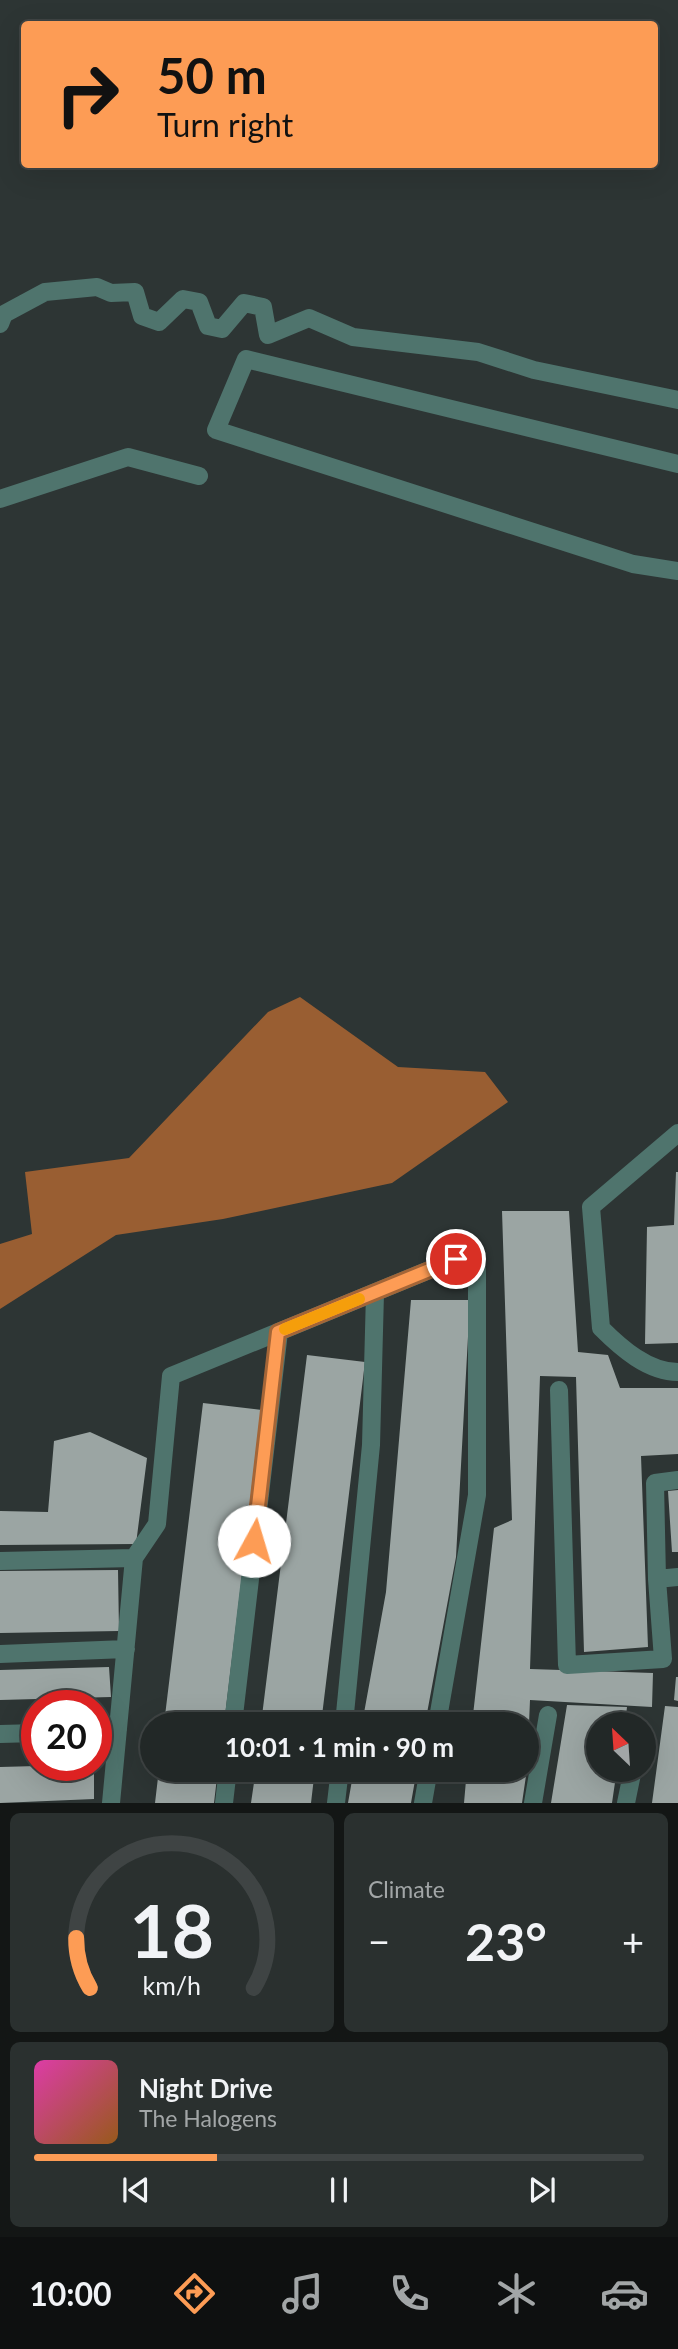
<!DOCTYPE html>
<html lang="en">
<head>
<meta charset="utf-8">
<style>
  :root { --surface:#222827; --page:#2a302f; --text:#f1f3f6; --muted:#a2a6a7; --line:#3f4444; --accent:#fd9c55 }
  body { margin:0; font-family:Lato,sans-serif; background:var(--page); color:var(--text); height:100vh; display:flex; flex-direction:column; font-size:26px; white-space:nowrap }
  * { box-sizing:border-box; margin:0 }
  p { font-size:23px; color:var(--muted) }
  .icon { flex:none; width:38px; height:38px; fill:none; stroke:currentColor; stroke-width:2; stroke-linecap:round; stroke-linejoin:round }
  .map { position:relative; height:1803px; overflow:hidden }
  .details { display:flex; flex-direction:column; gap:10px; padding:10px; background:#131615; flex:1 }
  .details>* { flex:none }
  .banner { position:absolute; left:21px; top:21px; width:637px; height:147px; border-radius:7px; box-shadow:0 7px 28px #0002,0 0 0 2px var(--line); background:#fd9c55; color:#111; overflow:hidden }
  .needle { width:46px; rotate:335deg }
  .controls { position:absolute; left:586px; top:1712px; display:grid; gap:14px }
  .controls a { display:grid; place-items:center; width:70px; height:70px; border-radius:50%; background:var(--surface); box-shadow:0 7px 28px #0002,0 0 0 2px var(--line); font-size:35px }
  .speed { position:absolute; left:21px; top:1690px; display:flex; gap:14px; font-size:35px; font-weight:700; text-align:center }
  .speed>* { display:grid; place-content:center; width:91px; height:91px; border-radius:50%; background:var(--surface); box-shadow:0 7px 28px #0002,0 0 0 2px var(--line); line-height:1 }
  .speed .limit { border:10px solid #d22; background:#fff; color:#111 }
  .pin { position:absolute; display:grid; place-items:center; width:60px; height:60px; color:#fff; margin:-30px; border:4px solid #fff; border-radius:50%; box-shadow:0 2px 7px #0007 }
  .me { position:absolute; width:77px; margin:-38px; rotate:6deg; stroke-linejoin:round; filter:drop-shadow(0 0 5px #0008) }
  .turn { display:flex; align-items:center; gap:24px; height:147px; padding:0 21px; font-size:32px }
  .turn .icon { width:91px; height:91px; stroke-width:2.5 }
  .turn b { display:block; font-size:49px; line-height:60px }
  .big { font-size:52px; font-weight:700; line-height:1.1 }
  .details .card { flex:1; display:flex; flex-direction:column; justify-content:center; gap:10px; min-width:0; padding:0 24px; border-radius:10px; background:var(--page) }
  .details .dial { align-items:center; gap:0 }
  .dial svg { height:182px; overflow:visible; fill:none; stroke:var(--line); stroke-width:7; stroke-linecap:round; text-anchor:middle }
  .dial text { fill:var(--text); stroke:none }
  .song { display:flex; align-items:center; gap:21px }
  .cover { width:84px; height:84px; border-radius:10px; background:linear-gradient(135deg,hsl(320 70% 55%),hsl(30 70% 35%)) }
  .played { height:7px; border-radius:4px; background:linear-gradient(90deg,var(--accent) 30%,var(--line) 30%) }
  .keys { display:flex; justify-content:space-around; direction:ltr }
  .heat { display:flex; justify-content:space-between; align-items:center; font-size:38px; direction:ltr }
  .details .tiles { flex:1; display:grid; gap:10px; grid-template-columns:1fr 1fr }
  .card:last-child { grid-column:span 2 }
  .trip { position:absolute; left:140px; top:1712px; width:399px; height:70px; border-radius:35px; background:var(--surface); box-shadow:0 7px 28px #0002,0 0 0 2px var(--line); font-weight:700; line-height:70px; text-align:center }
  .tab-bar { display:flex; height:112px; justify-content:space-around; align-items:center; background:#0e1010; color:var(--muted) }
  .tab-bar .icon { width:49px; height:49px }
  .tab-bar .on { color:var(--accent) }
  .tab-bar b { font-size:32px; color:var(--text) }
  .map>svg:first-child { display:block }
  .forest { fill:#995e32 }
  .building { fill:#9ba5a3 }
  .lines { fill:none; stroke-linecap:round; stroke-linejoin:round }
  .minor { stroke:#4f746d; stroke-width:18 }
  .route-casing { stroke:#a46537; stroke-width:18 }
  .route { stroke:#fd9c55; stroke-width:12 }
  .slow { stroke:#f59e0b; stroke-width:12 }
</style>
</head>
<body>
<div class="map">
<svg width="678" height="1803" viewBox="0 0 678 1803">
  <rect width="100%" height="100%" fill="#2d3534"/>
  <path class="forest" d="M300,997L398,1067L485,1072L508,1102L392,1183L223,1219L116,1235L0,1309V1244L32,1234L25,1172L129,1158L268,1012Z"/>
  <path class="building" d="M676,1172H678V1343L645,1344L647,1227L674,1225Z
    M502,1211H569L578,1352L608,1355L620,1388H678V1454L641,1456L648,1647L584,1652L576,1377L540,1376L530,1669L653,1673L652,1707L530,1700L529,1724H472L494,1528L512,1520Z
    M411,1300H470L456,1557L425,1724H362L386,1592Z
    M307,1355L365,1362L321,1724H261Z
    M203,1403L262,1410L224,1724H164Z
    M90,1432L147,1458L136,1544L0,1545V1511L48,1512L54,1441Z
    M678,1490V1552H672L668,1491Z
    M118,1570L119,1631L0,1633V1571Z
    M109,1667L111,1697L0,1700V1670Z
    M676,1677H678V1701L674,1700Z
    M567,1705L627,1707L625,1724H598V1769H617L612,1803H551Z
    M665,1706L678,1707V1803H652Z
    M37,1766H94V1799L0,1803V1767Z
    M159,1769H218L214,1803H155Z
    M256,1769H315L311,1803H251Z
    M354,1769H417L411,1803H348Z
    M467,1769H527L522,1803H464Z"/>
  <g class="lines">
    <path class="minor" d="M0,324L4,314L45,292L97,287L111,293L135,292L142,316L159,322L183,299L199,302L208,326L222,329L244,303L263,307L268,335L309,318L353,337L478,352L534,370L678,400
      M678,464L246,359L216,430L633,564L678,571
      M0,499L128,457L199,476
      M678,1133L591,1207L601,1328C621,1348 648,1372 678,1372
      M559,1390L567,1665L663,1659L657,1579L678,1577
      M134,1558L157,1524L171,1376L456,1259L477,1270V1495L437,1724
      M0,1561L134,1558L111,1803
      M657,1579L655,1483L678,1480
      M0,1654L126,1649
      M233,1724L279,1332
      M344,1724L371,1445L375,1293
      M96,1731L118,1730
      M0,1734L37,1733
      M224,1803L228,1769
      M336,1803L340,1769
      M423,1803L429,1769
      M533,1803L548,1715
      M626,1803L633,1769"/>
  </g>
  <g class="lines">
    <defs>
      <path id="route" d="M254,1541L278,1332L456,1259"/>
    </defs>
    <use href="#route" class="route-casing"/>
    <use href="#route" class="route"/>
    <path class="slow" d="M285,1329L359,1299"/>
  </g>
</svg>
<div class="controls">
<a><svg class="needle" viewBox="-14 -14 28 28"><path d="M0-13l5 13h-10z" fill="#e53935"/><path d="M0 13l5-13h-10z" fill="#a2a6a7"/></svg></a>
</div>
<div class="speed"><div class="limit">20</div></div>
<div class="pin" style="left:456px;top:1259px;background:#d93025"><svg class="icon" aria-label="arrive" viewBox="0 0 24 24"><path d="M6 21V4h12l-3 4 3 4H6"/></svg></div>
<svg class="me" style="left:254px;top:1541px" viewBox="-20 -20 40 40"><circle r="19" fill="#fff"/><path d="M0-13L10 11 0 6-10 11z" fill="#fd9c55"/></svg>
<div class="trip">10:01 · 1 min · 90 m</div>
<div class="banner">
<div class="turn"><svg class="icon" aria-label="right" viewBox="0 0 24 24"><path d="M7 20v-9h11M14 6l5 5-5 5"/></svg><div><b>50 m</b>Turn right</div></div>
</div>
</div>
<section class="details">
<div class="tiles">
<div class="card dial"><svg viewBox="0 0 100 80">
<path d="M14 69A42 42 0 1 1 86 69"/>
<path d="M14 69A42 42 0 0 1 8 47" stroke="#fd9c55"/>
<text x="50" y="56" font-size="32" font-weight="700">18</text>
<text x="50" y="72" font-size="11">km/h</text>
</svg></div>
<div class="card"><p>Climate</p>
<div class="heat"><a>−</a><b class="big">23°</b><a>+</a></div>
</div>
<div class="card">
<div class="song"><i class="cover"></i><div><b>Night Drive</b><p>The Halogens</p></div></div>
<div class="played"></div>
<div class="keys"><svg class="icon" aria-label="previous" viewBox="0 0 24 24"><path d="M18 5L8 12l10 7zM5 5v14"/></svg><svg class="icon" aria-label="pause" viewBox="0 0 24 24"><path d="M8 5v14M16 5v14"/></svg><svg class="icon" aria-label="next" viewBox="0 0 24 24"><path d="M6 5l10 7-10 7zM19 5v14"/></svg></div>
</div>
</div>
</section>
<nav class="tab-bar">
<b>10:00</b>
<svg class="icon on" aria-label="directions" viewBox="0 0 24 24"><path d="M12 3l9 9-9 9-9-9zM9 14v-3h6M13 9l2 2-2 2"/></svg>
<svg class="icon" aria-label="music" viewBox="0 0 24 24"><path d="M9 18V5l10-2v13"/><circle cx="6" cy="18" r="3"/><circle cx="16" cy="16" r="3"/></svg>
<svg class="icon" aria-label="phone" viewBox="0 0 24 24"><path d="M5 4h4l2 5-3 2q2 4 5 5l2-3 5 2v4C11 20 4 13 5 4z"/></svg>
<svg class="icon" aria-label="climate" viewBox="0 0 24 24"><path d="M12 3v18M4 7l16 10M4 17L20 7"/></svg>
<svg class="icon" aria-label="car" viewBox="0 0 24 24"><path d="M5 17H2v-5l4-1 3-4h7l3 4 3 1v5h-3M9 17h6M6 11h13"/><circle cx="7" cy="17" r="2"/><circle cx="17" cy="17" r="2"/></svg>
</nav>
</body>
</html>
